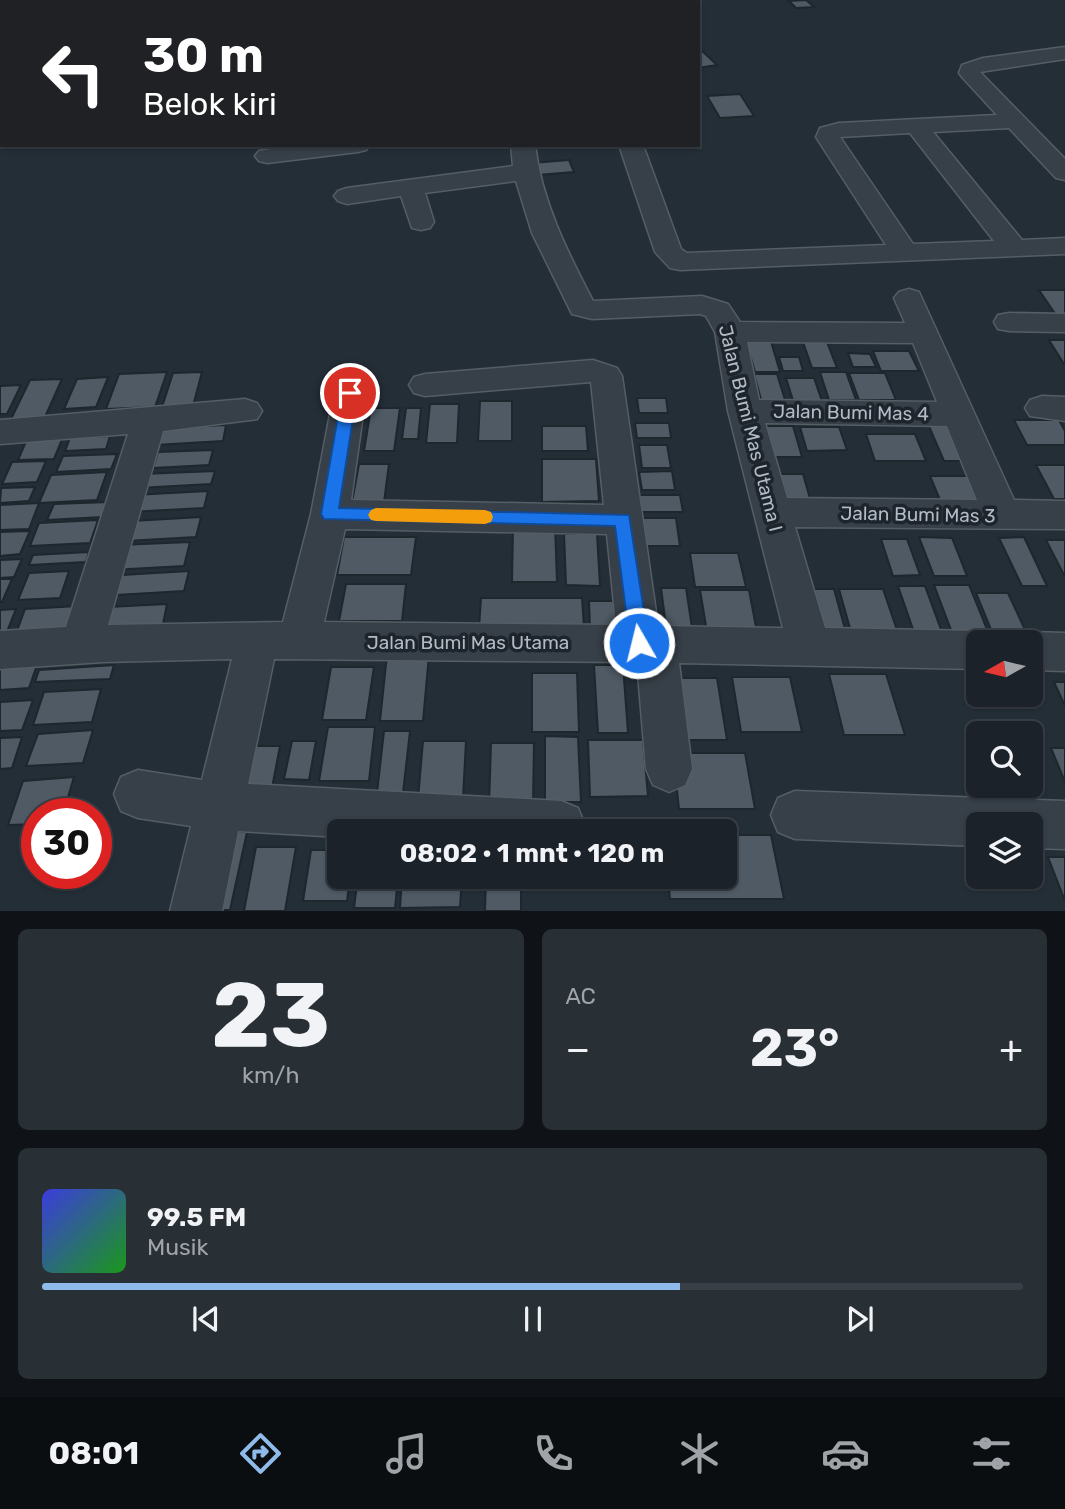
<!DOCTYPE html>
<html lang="id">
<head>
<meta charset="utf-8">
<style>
  :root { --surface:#1b2229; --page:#282f35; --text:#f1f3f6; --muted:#a0a4a8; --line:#393f46; --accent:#8fbbeb }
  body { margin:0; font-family:Rubik,sans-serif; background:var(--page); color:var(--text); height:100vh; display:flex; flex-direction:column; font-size:26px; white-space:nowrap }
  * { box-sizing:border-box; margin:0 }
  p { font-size:23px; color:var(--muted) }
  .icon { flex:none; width:38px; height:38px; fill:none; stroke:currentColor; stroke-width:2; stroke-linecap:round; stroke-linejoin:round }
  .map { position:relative; height:911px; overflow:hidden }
  .details { display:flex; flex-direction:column; gap:18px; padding:18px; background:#0f1317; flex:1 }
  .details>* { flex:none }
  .hud { position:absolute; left:0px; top:0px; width:700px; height:147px; box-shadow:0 2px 5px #0004,0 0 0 2px var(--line); background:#202124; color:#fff; overflow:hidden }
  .needle { width:46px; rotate:262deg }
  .fabs { position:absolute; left:966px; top:630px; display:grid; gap:14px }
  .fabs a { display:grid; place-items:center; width:77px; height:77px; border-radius:10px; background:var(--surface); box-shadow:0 2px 5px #0004,0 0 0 2px var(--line); font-size:35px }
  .speed { position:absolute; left:21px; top:798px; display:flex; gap:14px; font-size:35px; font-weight:700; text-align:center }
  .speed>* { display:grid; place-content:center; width:91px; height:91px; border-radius:50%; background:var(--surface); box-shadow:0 2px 5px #0004,0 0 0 2px var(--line); line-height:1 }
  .speed .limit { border:10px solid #d22; background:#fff; color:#111 }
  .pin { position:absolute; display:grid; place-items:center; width:60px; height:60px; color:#fff; margin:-30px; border:4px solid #fff; border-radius:50%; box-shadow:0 2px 7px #0007 }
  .me { position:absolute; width:77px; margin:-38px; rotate:352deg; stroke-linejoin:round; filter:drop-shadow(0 0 5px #0008) }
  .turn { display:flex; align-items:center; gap:24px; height:147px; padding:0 28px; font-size:32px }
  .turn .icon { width:91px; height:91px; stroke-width:2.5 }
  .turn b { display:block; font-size:49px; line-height:60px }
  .big { font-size:52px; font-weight:700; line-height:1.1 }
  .details .card { flex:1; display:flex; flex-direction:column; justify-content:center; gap:10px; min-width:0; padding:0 24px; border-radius:10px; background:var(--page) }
  .details .dial { align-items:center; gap:0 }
  .dial b { font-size:91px; line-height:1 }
  .song { display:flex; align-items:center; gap:21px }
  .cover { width:84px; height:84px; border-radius:10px; background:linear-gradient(135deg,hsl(240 70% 55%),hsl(120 70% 35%)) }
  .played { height:7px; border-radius:4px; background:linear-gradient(90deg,var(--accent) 65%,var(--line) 65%) }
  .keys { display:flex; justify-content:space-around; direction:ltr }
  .heat { display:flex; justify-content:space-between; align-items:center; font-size:38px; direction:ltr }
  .details .tiles { flex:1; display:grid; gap:18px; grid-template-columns:1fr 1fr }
  .card:last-child { grid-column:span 2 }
  .trip { position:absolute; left:327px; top:819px; width:410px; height:70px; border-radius:10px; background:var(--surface); box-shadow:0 2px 5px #0004,0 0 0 2px var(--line); font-weight:700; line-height:70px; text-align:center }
  .dock { display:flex; height:112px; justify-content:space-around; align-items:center; background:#0b0e10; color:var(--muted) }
  .dock .icon { width:49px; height:49px }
  .dock .current { color:var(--accent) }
  .dock b { font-size:32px; color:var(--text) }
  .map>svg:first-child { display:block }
  .building { fill:#4f5a65; stroke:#1e262e; stroke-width:2 }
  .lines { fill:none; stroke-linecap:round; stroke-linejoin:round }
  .minor-casing { stroke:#555d65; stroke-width:3 }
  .minor { fill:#373f48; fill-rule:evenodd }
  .route { fill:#1a73e8; stroke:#114b97; stroke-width:2 }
  .slow { fill:#f59e0b }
  .labels { text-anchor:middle; stroke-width:7; stroke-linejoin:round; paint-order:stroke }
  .street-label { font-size:19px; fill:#b2bac4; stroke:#1d242c }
</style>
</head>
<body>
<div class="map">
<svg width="1065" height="911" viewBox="0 0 1065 911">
  <rect width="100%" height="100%" fill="#242e37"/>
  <path class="building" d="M806,0L814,7L796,8L789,1Z
    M700,49L717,65L698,68Z
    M740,94L754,116L720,118L707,96Z
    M569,160L574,172L537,175L532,163Z
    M1039,290H1065V315H1056Z
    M745,338H770L780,372H755Z
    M1049,340H1065V364H1064Z
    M803,342H827L837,368H812Z
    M873,351H909L919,371H881Z
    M848,353L870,354L876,367H853Z
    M779,357H799L803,371H783Z
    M167,372L155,407L106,409L119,374Z
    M202,372L193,406L162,407L173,373Z
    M820,372H846L856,400H829Z
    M849,373H885L896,400H859Z
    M754,374H777L786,403H762Z
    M108,377L96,407L64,409L77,379Z
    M786,378H814L824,407H795Z
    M62,379L45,417L11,419L30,380Z
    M21,385L7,414H0V386Z
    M637,398H666L668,413H639Z
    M480,401H512V441H478Z
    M430,404H459L457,443H426Z
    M371,408H400L394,451H364Z
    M406,408H421L418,439H402Z
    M1014,420H1059L1065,431V445H1027Z
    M635,423H669L671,438H637Z
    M928,424H958L976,461H944Z
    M226,425L223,441L155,445L160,428Z
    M542,426H586L588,451H542Z
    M764,426H793L802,457H772Z
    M800,427H839L847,450L807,451Z
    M866,434H915L926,461H875Z
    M110,436L106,449L65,451L70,438Z
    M63,437L54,459L18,460L27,439Z
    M639,445H667L671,468H642Z
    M213,450L209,465L153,468L158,452Z
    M117,454L111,469L56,472L63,456Z
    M542,459H596L599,501L542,502Z
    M46,461L37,482L2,484L12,462Z
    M359,464H389L384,502H352Z
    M1036,465H1065V499H1054Z
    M215,471L211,484L138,488L142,474Z
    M672,471L675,490H642L639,472Z
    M107,472L97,500L39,503L51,475Z
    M771,474H803L811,502H778Z
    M930,476H975L985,500H940Z
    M35,487L29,501L0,503L1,488Z
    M208,491L204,508L128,512L134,495Z
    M630,495H680L683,512H632Z
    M108,502L103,517L47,520L54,504Z
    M39,503L29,529L0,530V505Z
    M201,517L196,537L126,541L132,521Z
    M630,518H676L680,546H633Z
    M98,520L90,543L30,546L39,523Z
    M513,525H555L557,582H512Z
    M30,531L20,554L0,556V532Z
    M564,534H597L600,586L566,585Z
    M344,537H416L411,575H337Z
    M919,537L952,538L967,576H934Z
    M1024,537L1047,586H1022L999,538Z
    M881,539H907L920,575L893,576Z
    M1046,540H1065V577Z
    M190,542L184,566L111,570L119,545Z
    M89,552L86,562L29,565L33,555Z
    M690,553H738L746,587H695Z
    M22,559L14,577L0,578V560Z
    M69,571L60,598L18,600L29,573Z
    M189,571L184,591L116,595L122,575Z
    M0,579H12L2,602H0Z
    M346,584H406L402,621H339Z
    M934,585H969L992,642L956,643Z
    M898,586H925L943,635H915Z
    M661,588H686L693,634H667Z
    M799,589H834L848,640L812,639Z
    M839,589H883L900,639H853Z
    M700,590H749L757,632H707Z
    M976,593H1008L1026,632H992Z
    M481,598H582L584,628H479Z
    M589,601H625L627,629H590Z
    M167,604L163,624L102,627L108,607Z
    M78,606L71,628L17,631L25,609Z
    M16,609L4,639H0V610Z
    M387,655H429L423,721H380Z
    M39,659L29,688L0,690V661Z
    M114,665L110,679L35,682L39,670Z
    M594,665H623L628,733H598Z
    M331,667H374L366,720H322Z
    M532,673H577L579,732H532Z
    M829,674H886L905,735H844Z
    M732,677H790L802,732H741Z
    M670,678H717L727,740H678Z
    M1054,682H1065V706Z
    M101,689L92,722L33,725L44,692Z
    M33,700L22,730L0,731V702Z
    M328,727H375L369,781H319Z
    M93,730L83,763L26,766L38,734Z
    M384,731H410L403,793H377Z
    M545,736L578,737L581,802H545Z
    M22,737L12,768L0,769V738Z
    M588,740H643L648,796L590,797Z
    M292,741H316L309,780L284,779Z
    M423,741H466L463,798L418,799Z
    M491,743H534L533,806H489Z
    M249,746H280L272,788H239Z
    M1051,748H1065V782Z
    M673,753H745L755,809H679Z
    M74,777L63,814H37V824L8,825L23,781Z
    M231,832H247L230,910H213Z
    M724,835H771L784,899H670L668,877H724Z
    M256,847H296L285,911H244Z
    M311,850H340V877H350L347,901H303Z
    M1048,857H1065V901Z
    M358,877H398L395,908H354Z
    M402,877H462L460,907L400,908Z
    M486,877H521V911H485Z"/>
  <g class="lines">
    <defs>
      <path id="minor" d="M639,0H677L638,2Z
        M1065,47V59L980,72L1065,159V180L1056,178L1009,128L933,132L1022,240L1065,238V254L680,270L670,268L655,252L619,145H643L681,249L687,253L886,245L816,137L820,128L839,123L997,115L962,77L959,73L962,65L983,58ZM910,133L994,241L913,244L840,137Z
        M0,58H2L0,71Z
        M0,95H2V109H0Z
        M297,145H370L366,150L358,152L267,163L259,161L255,156L259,151Z
        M511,145H535C542,202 567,251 593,301L702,296L728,304L740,322L905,323L894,298L899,292L909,289L919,292L1014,500L1065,501V529L795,527L825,628L978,631L993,637L995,642H978V669L679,663L692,769L685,785L669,792L653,785L646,769L637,662L274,659L248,784L561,801L578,808L585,825L583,831H340V837L238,831L222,911H170L191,826L138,818L121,811L114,794L121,777L138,770L202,780L232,659L103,662L0,669V631L66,627L128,434L0,444V420L245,399L257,403L262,411L257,419L163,431L108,625L283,622L311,514L334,393L338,385L350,382L362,385L366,393L351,500L604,505L591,382L425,396L414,393L409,385L414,377L425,374L593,360L617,368L622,376L658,626L783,628L728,411L715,332L706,316L700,314L592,319L572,314L532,233L516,181L425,193L434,222L430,228L421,230L412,228L401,196L347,204L338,201L334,196L338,191L347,188L513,166ZM747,342L913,343L937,402L759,400ZM765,423L947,426L977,500L787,498ZM345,529L607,534L616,625L324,622Z
        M1009,313L1065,314V332L1009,331L998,329L994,322L998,315Z
        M1042,396L1065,397V421L1030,416L1025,408L1030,400Z
        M1031,632L1065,633V671L1031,670V642H1014L1016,638Z
        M795,791L1065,801V849L1031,848V824H978V846L795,839L778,832L771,815L778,798Z"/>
    </defs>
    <use href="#minor" class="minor-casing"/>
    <use href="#minor" class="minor"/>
  </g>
  <path class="route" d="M350,388L357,393L339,508L629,515L649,643L646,649L639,651L633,649L630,643L615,526L324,519L321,514L342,393Z"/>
  <path class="slow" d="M376,508L485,510L491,512L493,517L491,522L485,524L376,521L371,520L368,515L371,510Z"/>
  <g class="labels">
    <g class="street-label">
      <text transform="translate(851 412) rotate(1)" y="7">Jalan Bumi Mas 4</text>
      <text transform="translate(751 428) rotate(76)" y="7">Jalan Bumi Mas Utama I</text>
      <text transform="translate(918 514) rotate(1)" y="7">Jalan Bumi Mas 3</text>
      <text x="468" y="649">Jalan Bumi Mas Utama</text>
    </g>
  </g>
</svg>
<div class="fabs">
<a><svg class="needle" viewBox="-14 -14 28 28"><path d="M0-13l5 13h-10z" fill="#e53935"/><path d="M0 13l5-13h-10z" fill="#a0a4a8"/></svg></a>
<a><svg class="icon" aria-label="search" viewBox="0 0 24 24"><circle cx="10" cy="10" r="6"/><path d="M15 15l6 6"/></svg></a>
<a><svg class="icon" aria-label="layers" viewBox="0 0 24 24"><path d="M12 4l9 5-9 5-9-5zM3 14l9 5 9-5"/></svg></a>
</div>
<div class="speed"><div class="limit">30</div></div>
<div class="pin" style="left:350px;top:393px;background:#d93025"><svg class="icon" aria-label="arrive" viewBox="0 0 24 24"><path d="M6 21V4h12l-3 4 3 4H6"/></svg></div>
<svg class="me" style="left:639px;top:643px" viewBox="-20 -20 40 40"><circle r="17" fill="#1a73e8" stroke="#fff" stroke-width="3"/><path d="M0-11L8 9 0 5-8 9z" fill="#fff"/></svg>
<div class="trip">08:02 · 1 mnt · 120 m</div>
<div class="hud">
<div class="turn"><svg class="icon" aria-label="left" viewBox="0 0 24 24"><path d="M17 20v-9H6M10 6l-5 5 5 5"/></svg><div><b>30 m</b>Belok kiri</div></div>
</div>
</div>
<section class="details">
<div class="tiles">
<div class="card dial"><b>23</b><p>km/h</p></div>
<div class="card"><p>AC</p>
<div class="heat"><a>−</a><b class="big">23°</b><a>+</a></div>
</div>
<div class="card">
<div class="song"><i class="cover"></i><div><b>99.5 FM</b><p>Musik</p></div></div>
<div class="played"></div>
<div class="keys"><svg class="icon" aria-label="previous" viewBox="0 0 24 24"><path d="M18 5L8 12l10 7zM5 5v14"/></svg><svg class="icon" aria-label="pause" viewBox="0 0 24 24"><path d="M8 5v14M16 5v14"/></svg><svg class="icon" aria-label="next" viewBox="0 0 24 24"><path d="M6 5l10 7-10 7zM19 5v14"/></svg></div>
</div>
</div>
</section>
<nav class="dock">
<b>08:01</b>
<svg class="icon current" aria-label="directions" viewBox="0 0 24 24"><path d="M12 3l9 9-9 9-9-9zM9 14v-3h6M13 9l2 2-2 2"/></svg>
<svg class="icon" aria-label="music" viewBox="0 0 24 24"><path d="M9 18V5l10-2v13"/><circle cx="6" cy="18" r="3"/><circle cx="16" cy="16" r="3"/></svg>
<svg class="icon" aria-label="phone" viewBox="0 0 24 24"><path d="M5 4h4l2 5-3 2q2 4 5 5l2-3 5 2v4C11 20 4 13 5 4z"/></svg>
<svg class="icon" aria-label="climate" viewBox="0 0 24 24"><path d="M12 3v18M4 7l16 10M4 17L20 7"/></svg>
<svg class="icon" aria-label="car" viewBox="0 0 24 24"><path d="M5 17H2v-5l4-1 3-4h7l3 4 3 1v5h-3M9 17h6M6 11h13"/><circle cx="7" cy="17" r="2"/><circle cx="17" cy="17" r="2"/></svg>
<svg class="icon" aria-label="filters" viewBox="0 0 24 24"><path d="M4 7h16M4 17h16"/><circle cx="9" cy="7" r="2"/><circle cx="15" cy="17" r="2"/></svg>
</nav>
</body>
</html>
